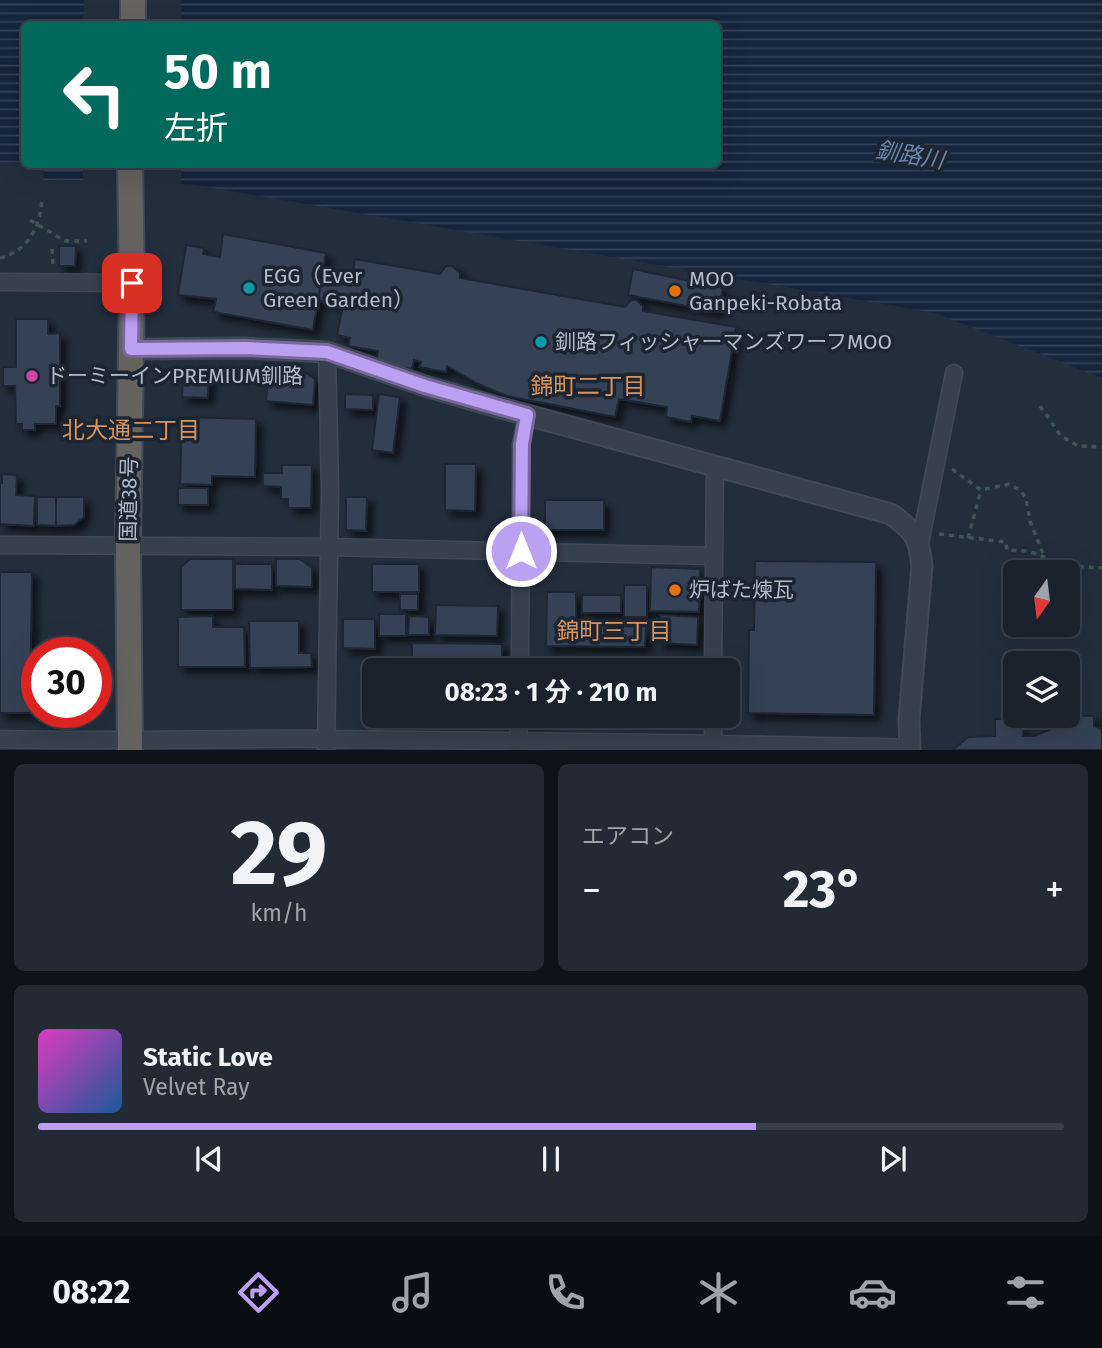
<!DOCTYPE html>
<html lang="ja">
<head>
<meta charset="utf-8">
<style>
  :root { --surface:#1a222e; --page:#232a36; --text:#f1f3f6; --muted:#9fa4aa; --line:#383f4a; --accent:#bca0f2 }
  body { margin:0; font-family:"Fira Sans","Noto Sans JP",sans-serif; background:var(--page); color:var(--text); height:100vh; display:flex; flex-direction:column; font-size:26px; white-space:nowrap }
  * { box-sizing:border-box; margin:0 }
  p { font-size:23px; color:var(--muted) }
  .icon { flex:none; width:38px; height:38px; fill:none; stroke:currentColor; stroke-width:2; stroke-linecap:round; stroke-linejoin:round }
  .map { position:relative; height:750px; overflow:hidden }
  .panel { display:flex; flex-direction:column; gap:14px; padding:14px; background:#0e1319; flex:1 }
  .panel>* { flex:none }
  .hud { position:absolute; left:21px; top:21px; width:700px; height:147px; border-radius:10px; box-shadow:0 7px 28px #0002,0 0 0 2px var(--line); background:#00695c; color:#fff; overflow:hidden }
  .needle { width:46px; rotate:194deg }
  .fabs { position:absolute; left:1003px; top:560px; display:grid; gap:14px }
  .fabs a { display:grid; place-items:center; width:77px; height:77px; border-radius:10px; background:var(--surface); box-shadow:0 7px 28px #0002,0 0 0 2px var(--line); font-size:35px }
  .speed { position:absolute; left:21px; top:637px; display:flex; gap:14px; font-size:35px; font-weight:700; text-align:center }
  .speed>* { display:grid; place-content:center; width:91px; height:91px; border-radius:50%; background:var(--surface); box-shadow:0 7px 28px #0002,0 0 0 2px var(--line); line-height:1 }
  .speed .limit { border:10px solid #d22; background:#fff; color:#111 }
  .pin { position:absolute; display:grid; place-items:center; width:60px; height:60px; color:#fff; margin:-30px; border-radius:14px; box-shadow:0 4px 10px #0006 }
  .me { position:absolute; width:77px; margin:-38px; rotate:0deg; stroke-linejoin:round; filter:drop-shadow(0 0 5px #0008) }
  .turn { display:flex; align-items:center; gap:24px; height:147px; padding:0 28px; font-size:32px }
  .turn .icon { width:91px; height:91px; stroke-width:2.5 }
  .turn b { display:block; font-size:49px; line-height:60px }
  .big { font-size:52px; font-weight:700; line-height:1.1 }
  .panel .tile { flex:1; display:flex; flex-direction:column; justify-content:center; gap:10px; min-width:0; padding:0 24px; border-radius:10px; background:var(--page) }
  .panel .dial { align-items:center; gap:0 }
  .dial b { font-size:91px; line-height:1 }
  .song { display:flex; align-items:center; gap:21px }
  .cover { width:84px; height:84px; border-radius:10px; background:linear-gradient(135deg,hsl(310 70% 55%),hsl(210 70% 35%)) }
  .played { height:7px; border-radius:4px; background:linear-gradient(90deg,var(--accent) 70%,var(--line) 70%) }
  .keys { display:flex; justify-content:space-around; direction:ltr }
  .heat { display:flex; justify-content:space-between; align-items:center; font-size:38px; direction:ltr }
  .panel .tiles { flex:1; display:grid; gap:14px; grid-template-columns:1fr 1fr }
  .tile:last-child { grid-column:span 2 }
  .trip { position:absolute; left:362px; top:658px; width:378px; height:70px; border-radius:10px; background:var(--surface); box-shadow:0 7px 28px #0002,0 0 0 2px var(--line); font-weight:700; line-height:70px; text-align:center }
  .tabs { display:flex; height:112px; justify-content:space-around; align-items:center; background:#0a0e12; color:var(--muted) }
  .tabs .icon { width:49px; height:49px }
  .tabs .on { color:var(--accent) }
  .tabs b { font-size:32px; color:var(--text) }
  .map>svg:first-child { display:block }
  .water { fill:url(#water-rules) }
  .pier { fill:#232e3d }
  .building { fill:#344254; stroke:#1e2734; stroke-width:2; filter:url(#shadow) }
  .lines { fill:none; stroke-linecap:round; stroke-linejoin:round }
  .minor-casing { stroke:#404956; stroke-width:19 }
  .tertiary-casing { stroke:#404956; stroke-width:23 }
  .trunk-casing { stroke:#424b58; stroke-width:28 }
  .path { stroke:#3e5457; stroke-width:3.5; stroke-dasharray:5 5; stroke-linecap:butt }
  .minor { stroke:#37404d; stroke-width:16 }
  .tertiary { stroke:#37404d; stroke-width:19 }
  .trunk { stroke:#646360; stroke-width:24 }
  .route-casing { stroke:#7a689d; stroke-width:18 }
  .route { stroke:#bca0f2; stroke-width:12 }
  .culture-dot { fill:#0f9aa8; stroke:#1c2532; stroke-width:2.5 }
  .food-dot { fill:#e8710a; stroke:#1c2532; stroke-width:2.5 }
  .hotel-dot { fill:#d1479c; stroke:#1c2532; stroke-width:2.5 }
  .labels { text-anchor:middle; stroke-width:7; stroke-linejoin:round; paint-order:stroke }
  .poi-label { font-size:21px; fill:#b2bbc9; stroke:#1c2532; text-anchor:start }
  .street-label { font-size:21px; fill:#b2bbc9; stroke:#1c2532 }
  .water-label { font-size:23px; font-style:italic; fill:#6a85a9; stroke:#1c2532 }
  .neighbourhood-label { font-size:23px; fill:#d8945e; stroke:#1c2532 }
</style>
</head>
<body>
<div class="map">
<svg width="1102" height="750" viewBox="0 0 1102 750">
  <defs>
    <pattern id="water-rules" width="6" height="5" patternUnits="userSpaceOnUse" patternTransform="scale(1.75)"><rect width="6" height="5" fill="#15253c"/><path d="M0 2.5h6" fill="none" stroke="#354357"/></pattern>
    <filter id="shadow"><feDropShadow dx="6" dy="6" stdDeviation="3.5" flood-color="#0009"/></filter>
  </defs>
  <rect width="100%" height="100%" fill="#232e3d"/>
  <path class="water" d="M0,0H1102V378L935,313L196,185L118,180L43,181L45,164H718V24H24V162H0Z"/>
  <path class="pier" d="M84,0H181V24H83Z
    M83,165H181V188L83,184Z"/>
  <path class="building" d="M223,234L326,253L313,330L213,312L216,299L178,295L186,245L204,248L203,254L220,257Z
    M59,246H76L75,266H59Z
    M355,259L440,274L446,266H452L460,273V278L625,307L631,300H636L643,306V311L736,327L720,421L692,416L691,422L666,417L667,407L619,399L615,417L507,396L478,384L447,366L446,372L419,367L421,362L414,360L412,369L376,363L378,351L348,346L350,338L337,335L343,305L318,301L321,280L351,286Z
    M633,269L723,288L718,312L628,295Z
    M16,319H48V334L60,333V406H56V424H35V430H22V424H16L15,386H3V367H16Z
    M191,369H209L208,398L182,397L183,379Z
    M302,371L315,379L313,405L266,401L268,374Z
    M345,394L373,395V410L345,409Z
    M379,394L400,397L393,453L372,450Z
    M182,417L256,419L255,477L212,476V485L180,484Z
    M445,464H476L475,511L445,510Z
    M282,465H312L311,508H288V499H281V487L263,486V473H282Z
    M2,474L17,475L16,495L35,496L34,526L0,524V483H2Z
    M178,488H208V505H178Z
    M37,497H56V526L37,525Z
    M56,497H84V517L74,525L56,526Z
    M346,497H367L366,531L346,530Z
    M545,500H604V530H545Z
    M190,559H233V610H181V567Z
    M276,559H300L312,568V587L276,586Z
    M755,561L876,562L874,715L748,713L749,630H754Z
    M235,564H272V590L235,589Z
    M372,564H419V592H372Z
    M651,567L700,569L699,612L650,611Z
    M0,572H32L30,713H0Z
    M624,585H647V617H624Z
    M547,592H576V625L646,626L645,647L546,646Z
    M400,594H418V610H400Z
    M582,595H621V613H582Z
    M436,605L498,606L497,636L435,635Z
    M379,614H406V636H379Z
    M660,615L698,617L697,645L659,643Z
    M213,616V627H244L245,667H178V617Z
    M409,616L429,617V635H408Z
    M343,619H375V649L343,648Z
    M249,621H299V653H311L312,667L250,668Z
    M412,643L502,644V664L412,663Z
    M464,666L478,667V670H464Z
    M37,688V712H75L69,718L36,717Z
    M438,716H459V721H438Z
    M1062,716H1094V726L1102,729V750H953L968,737L995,736V719H1015V728H1024L1023,736H1034L1062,725Z"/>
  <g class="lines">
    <defs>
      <path id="minor" d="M0,282L132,283
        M920,543L954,373
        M0,545L328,547L713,556
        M520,670L521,444L527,415
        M713,670L715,465
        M0,739C109,742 219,738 328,739C522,741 716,743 910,748
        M326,747L330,490L327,352
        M518,750L519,716
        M713,750V716"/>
      <path id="tertiary" d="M131,349L246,348L327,352L425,386L483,403L891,514C914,531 919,537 922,566L909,719L910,750"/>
      <path id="trunk" d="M133,24V0
        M130,750L128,545L132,283L130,164"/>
    </defs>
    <use href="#minor" class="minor-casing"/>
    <use href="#tertiary" class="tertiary-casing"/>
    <use href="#trunk" class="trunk-casing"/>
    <path class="path" d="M30,220L65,241H87
      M52,249L53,265
      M0,258C29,251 41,225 42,197
      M1040,406L1061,436L1078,446L1102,447
      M952,469L981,490L1009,484L1020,490L1026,498L1030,521L1044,556
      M939,534L1006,542L1007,550L1028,551L1069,566L1102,568
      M968,538L981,490"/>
    <use href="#minor" class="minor"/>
    <use href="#tertiary" class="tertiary"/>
    <use href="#trunk" class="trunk"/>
  </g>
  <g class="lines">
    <defs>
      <path id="route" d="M132,283L131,349L246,348L327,352L425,386L527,415L522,444L521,551"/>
    </defs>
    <use href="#route" class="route-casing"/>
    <use href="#route" class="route"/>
  </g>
  <g class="culture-dot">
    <circle cx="249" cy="288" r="7"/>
    <circle cx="541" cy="342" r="7"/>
  </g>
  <g class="food-dot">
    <circle cx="675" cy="291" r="7"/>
    <circle cx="675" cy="590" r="7"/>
  </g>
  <circle class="hotel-dot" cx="32" cy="376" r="7"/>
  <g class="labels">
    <g class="poi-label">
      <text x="263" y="283">EGG（Ever<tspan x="263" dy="24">Green Garden）</tspan></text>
      <text x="689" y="286">MOO<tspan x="689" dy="24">Ganpeki-Robata</tspan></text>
      <text x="555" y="349">釧路フィッシャーマンズワーフMOO</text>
      <text x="46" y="383">ドーミーインPREMIUM釧路</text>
      <text x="689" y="597">炉ばた煉瓦</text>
    </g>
    <g class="street-label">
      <text transform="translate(129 499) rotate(-89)" y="7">国道38号</text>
    </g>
    <g class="water-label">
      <text transform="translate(910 155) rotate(9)" y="8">釧路川</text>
    </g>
    <g class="neighbourhood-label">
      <text x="588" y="394">錦町二丁目</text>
      <text x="131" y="438">北大通二丁目</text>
      <text x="614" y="639">錦町三丁目</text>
    </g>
  </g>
</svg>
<div class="fabs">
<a><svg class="needle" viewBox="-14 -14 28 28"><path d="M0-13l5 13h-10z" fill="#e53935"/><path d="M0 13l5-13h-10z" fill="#9fa4aa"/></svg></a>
<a><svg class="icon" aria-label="layers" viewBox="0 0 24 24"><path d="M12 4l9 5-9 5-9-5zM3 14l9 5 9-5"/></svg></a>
</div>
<div class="speed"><div class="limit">30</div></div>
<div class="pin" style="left:132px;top:283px;background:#d93025"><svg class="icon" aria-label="arrive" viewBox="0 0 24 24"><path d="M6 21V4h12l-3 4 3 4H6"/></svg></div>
<svg class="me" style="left:521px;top:551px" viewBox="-20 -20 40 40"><circle r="17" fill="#bca0f2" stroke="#fff" stroke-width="3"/><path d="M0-11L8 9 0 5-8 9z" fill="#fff"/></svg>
<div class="trip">08:23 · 1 分 · 210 m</div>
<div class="hud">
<div class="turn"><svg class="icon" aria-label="left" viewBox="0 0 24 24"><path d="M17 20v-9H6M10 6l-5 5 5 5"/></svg><div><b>50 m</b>左折</div></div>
</div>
</div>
<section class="panel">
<div class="tiles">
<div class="tile dial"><b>29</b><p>km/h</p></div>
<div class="tile"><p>エアコン</p>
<div class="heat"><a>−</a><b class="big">23°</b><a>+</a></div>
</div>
<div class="tile">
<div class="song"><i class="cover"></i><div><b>Static Love</b><p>Velvet Ray</p></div></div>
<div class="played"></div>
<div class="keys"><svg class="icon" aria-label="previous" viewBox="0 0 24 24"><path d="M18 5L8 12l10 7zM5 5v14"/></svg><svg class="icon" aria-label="pause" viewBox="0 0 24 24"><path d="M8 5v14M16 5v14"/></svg><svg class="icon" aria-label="next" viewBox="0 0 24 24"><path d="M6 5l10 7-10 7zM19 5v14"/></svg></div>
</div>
</div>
</section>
<nav class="tabs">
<b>08:22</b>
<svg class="icon on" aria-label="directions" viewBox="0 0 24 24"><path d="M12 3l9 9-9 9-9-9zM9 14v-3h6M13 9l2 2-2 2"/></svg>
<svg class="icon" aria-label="music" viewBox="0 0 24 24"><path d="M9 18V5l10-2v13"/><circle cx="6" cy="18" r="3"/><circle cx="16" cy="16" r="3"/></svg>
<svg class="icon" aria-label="phone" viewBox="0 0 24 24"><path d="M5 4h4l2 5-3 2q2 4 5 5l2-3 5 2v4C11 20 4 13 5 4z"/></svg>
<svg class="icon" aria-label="climate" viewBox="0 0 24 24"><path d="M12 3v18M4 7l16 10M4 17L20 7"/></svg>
<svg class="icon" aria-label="car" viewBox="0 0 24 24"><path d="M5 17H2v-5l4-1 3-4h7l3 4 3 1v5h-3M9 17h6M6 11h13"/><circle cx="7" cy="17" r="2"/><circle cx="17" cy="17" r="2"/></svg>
<svg class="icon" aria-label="filters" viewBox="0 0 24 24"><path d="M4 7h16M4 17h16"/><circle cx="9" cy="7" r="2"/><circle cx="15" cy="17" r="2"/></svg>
</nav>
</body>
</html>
